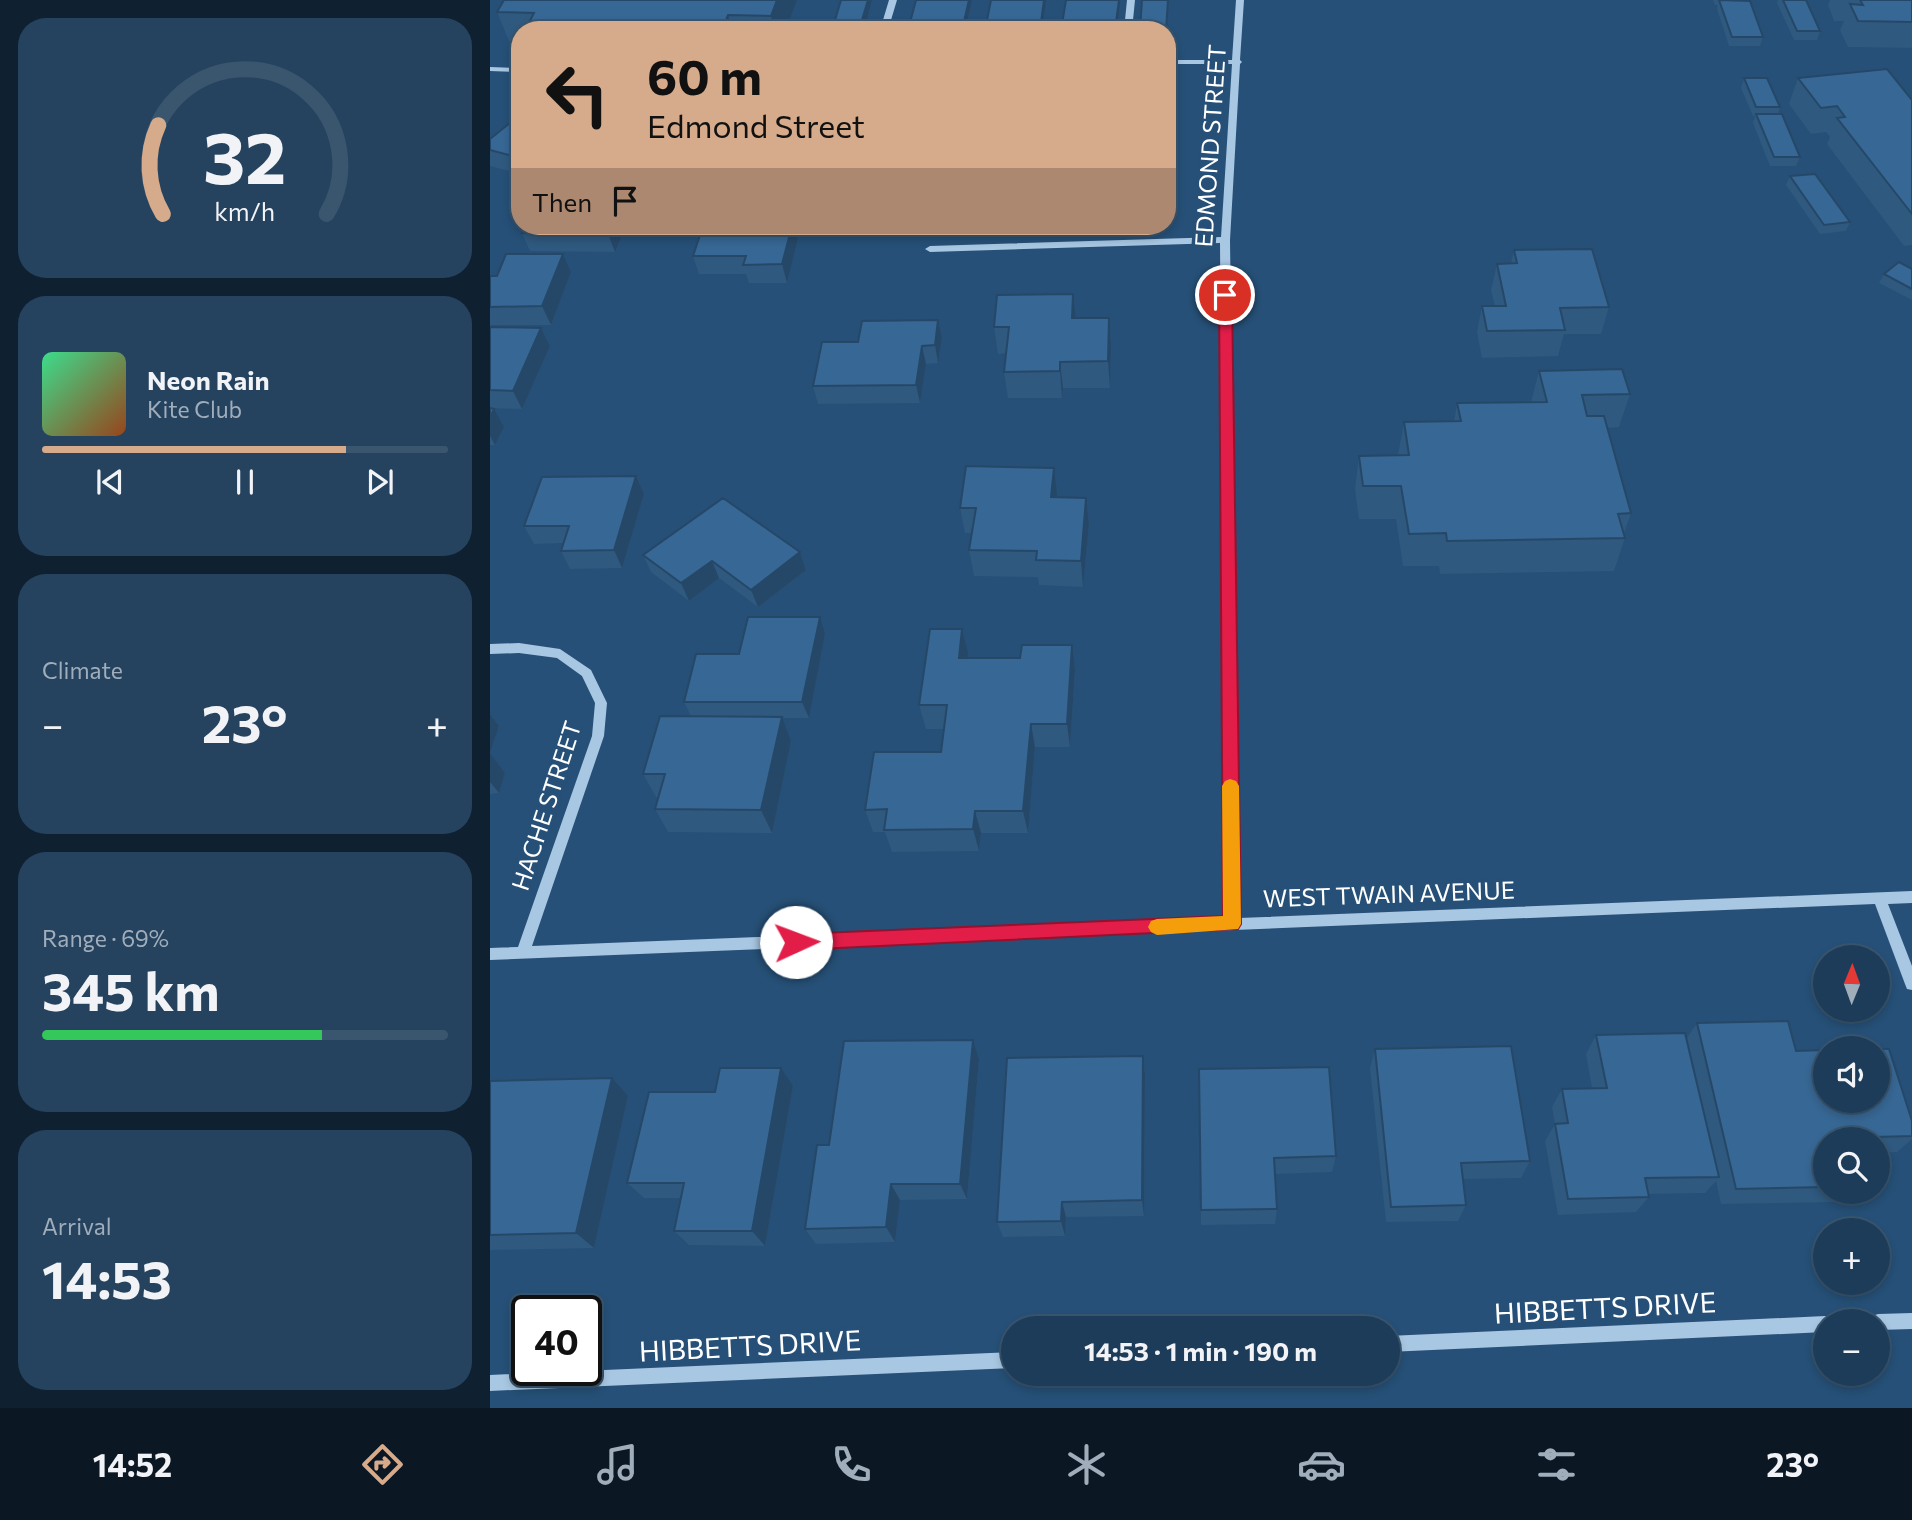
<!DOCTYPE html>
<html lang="en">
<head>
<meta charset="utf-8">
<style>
  :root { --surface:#1c3c59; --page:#25435f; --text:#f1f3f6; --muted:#a0adba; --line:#3a566f; --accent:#d6ab8b }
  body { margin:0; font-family:Commissioner,sans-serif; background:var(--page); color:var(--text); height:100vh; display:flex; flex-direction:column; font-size:26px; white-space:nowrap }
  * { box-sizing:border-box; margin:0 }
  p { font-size:23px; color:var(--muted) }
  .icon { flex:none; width:38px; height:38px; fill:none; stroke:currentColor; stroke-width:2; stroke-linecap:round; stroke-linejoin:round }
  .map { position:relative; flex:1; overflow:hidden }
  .details { display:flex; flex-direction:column; gap:18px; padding:18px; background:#0f2131; width:490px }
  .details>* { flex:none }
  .top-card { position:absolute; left:21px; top:21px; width:665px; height:214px; border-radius:28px; box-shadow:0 4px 10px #0003,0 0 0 2px var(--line); background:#d6ab8b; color:#111; overflow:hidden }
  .needle { width:46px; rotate:1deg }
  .controls { position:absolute; left:1323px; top:945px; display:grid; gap:14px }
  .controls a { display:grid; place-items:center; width:77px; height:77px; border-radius:50%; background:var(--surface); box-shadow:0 4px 10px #0003,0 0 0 2px var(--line); font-size:35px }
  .speed { position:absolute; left:21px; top:1295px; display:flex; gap:14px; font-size:35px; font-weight:700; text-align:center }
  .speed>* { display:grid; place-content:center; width:91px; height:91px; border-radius:50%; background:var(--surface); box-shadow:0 4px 10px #0003,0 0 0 2px var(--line); line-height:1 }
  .speed .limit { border:4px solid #111; border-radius:10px; background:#fff; color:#111 }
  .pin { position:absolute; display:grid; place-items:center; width:60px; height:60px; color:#fff; margin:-30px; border:4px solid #fff; border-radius:50%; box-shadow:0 2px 7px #0007 }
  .me { position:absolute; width:77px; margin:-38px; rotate:88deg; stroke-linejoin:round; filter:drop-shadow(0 0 5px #0008) }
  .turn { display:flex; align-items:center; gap:24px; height:147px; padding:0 21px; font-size:32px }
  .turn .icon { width:91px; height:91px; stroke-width:2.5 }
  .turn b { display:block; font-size:49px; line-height:60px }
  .then { display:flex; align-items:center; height:66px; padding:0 21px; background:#0003; gap:14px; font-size:26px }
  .big { font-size:52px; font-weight:700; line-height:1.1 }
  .details .widget { flex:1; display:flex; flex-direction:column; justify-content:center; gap:10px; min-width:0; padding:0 24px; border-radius:28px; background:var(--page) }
  .details .dial { align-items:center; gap:0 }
  .dial svg { height:182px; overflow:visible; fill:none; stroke:var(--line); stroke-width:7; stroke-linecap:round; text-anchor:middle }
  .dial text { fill:var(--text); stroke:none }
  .song { display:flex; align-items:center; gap:21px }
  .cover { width:84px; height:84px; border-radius:10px; background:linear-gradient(135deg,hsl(150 70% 55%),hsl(20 70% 35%)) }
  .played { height:7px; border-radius:4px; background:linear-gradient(90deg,var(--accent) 75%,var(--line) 75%) }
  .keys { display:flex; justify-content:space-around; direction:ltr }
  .heat { display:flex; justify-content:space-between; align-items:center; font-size:38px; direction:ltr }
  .charge { height:10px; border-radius:5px; background:linear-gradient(90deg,#34c759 69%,var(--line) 0) }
  .trip { position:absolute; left:511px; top:1316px; width:399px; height:70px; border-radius:35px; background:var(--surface); box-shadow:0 4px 10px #0003,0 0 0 2px var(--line); font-weight:700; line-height:70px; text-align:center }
  .menu { display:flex; height:112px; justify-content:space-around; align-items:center; background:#0b1824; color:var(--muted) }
  .menu .icon { width:49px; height:49px }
  .menu .selected { color:var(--accent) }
  .menu b { font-size:32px; color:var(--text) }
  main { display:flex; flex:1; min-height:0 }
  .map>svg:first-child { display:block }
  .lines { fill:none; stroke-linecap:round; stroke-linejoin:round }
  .minor { fill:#a8c7e2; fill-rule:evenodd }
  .wall { fill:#2f597f }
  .shaded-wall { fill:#264868 }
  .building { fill:#376794; stroke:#264868; stroke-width:2 }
  .route { fill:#e11d48; stroke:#92132f; stroke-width:2 }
  .slow { fill:#f59e0b }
  .labels { text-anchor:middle; stroke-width:7; stroke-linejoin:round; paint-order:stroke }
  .street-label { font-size:24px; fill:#fff; stroke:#265077 }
  .near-street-label { font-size:28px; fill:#fff; stroke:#265077 }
</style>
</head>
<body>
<main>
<section class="details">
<div class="widget dial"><svg viewBox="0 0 100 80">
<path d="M14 69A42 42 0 1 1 86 69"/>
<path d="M14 69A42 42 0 0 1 12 30" stroke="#d6ab8b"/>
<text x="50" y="56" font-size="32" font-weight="700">32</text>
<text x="50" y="72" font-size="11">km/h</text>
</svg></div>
<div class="widget">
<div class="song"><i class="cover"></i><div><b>Neon Rain</b><p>Kite Club</p></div></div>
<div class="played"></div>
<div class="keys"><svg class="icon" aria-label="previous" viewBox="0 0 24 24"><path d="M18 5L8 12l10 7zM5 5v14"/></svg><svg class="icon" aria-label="pause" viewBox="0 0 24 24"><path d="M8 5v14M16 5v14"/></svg><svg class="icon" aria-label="next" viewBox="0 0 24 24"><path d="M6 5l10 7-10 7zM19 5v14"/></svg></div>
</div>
<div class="widget"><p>Climate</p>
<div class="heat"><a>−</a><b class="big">23°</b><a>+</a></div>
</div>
<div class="widget"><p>Range · 69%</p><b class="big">345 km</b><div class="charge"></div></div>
<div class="widget"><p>Arrival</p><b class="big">14:53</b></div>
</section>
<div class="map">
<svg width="1422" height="1408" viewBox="0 0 1422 1408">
  <rect width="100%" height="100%" fill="#265077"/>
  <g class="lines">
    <path class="minor" d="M399,0H407L398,30H390Z
      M637,0H645L642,30H634Z
      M746,0H754L750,60L752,62L750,64L740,240L749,918L1422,891V903L1398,904L1422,966V990L1417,989L1415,984L1385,904L0,960V948L28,947L102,736L105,703L92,676L67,658L29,653L0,654V644L29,643L70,649L101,670L117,703L114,736L42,946L735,918L730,243L440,252L435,249L440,246L731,237L742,64H677V60H742Z
      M0,67L30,68V72L0,71Z
      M1422,1313V1329L1388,1330V1321H1380L1382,1316L1388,1314Z
      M1335,1316L1341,1318L1342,1321H1335V1332L898,1352V1336Z
      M523,1352V1368L0,1391V1375Z"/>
  </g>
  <path class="wall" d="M14,0H307L296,30H30V46H21L7,12Z
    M1223,0H1257L1273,37L1270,46H1239L1227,9L1228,5H1225Z
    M1288,0H1316L1330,31L1327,40H1304L1287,3Z
    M1340,0H1422V48L1358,47L1350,30L1354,21H1344L1338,5Z
    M1254,78L1290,107L1288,114L1310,157L1306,166H1280L1263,123L1265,116H1263L1251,88Z
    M1308,78L1422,100V245L1414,246L1337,144L1340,137L1336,132L1321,134L1299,104Z
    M30,115V174L0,166V139Z
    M1300,176L1360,222L1356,231L1330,234L1296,185Z
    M36,226H136L125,252L40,251L32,233Z
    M213,226H305L308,238L297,283H259L256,274H209L203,256Z
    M1024,250L1119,307L1111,334H1074L1068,356L992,358L987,332L992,306H1005L1001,290L1007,264L1021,263Z
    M73,254L81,272L61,325H0V276H7Z
    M1422,269V300L1389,283L1394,274Z
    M583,294L585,318H619L621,344L620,388H573L572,398H518L514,372L516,353L508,354L504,327Z
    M448,320L452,338L448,363L436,364L430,403L328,404L323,386L368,342Z
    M0,327L51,328L60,346L32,409L0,408Z
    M1049,371L1140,394L1129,427L1117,428L1141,513L1134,533L1135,538L1124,571L950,574L949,566H913L906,519H869L865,489L869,456L908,455L914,422L964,421L967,403L1041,402Z
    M0,408L14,427L5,445H0Z
    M146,476L154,494L132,568L80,569L71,551L73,543L44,544L34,526Z
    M567,494V497L596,498L599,523L593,587L549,585L548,577L484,576L479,550L482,533H475L470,508Z
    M310,552L316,570L268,607L229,578L199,601L161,572L153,555Z
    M335,634L319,718H292L301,741L282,833L178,832L165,809L168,797H166L153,774L201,716L194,702L249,654Z
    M478,653L477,658L585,670L580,747H545L538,833H491L489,851L402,852L395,832H383L375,810L451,752L454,729H436L429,705Z
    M0,714L9,726L0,753L15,773L9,793L0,794Z
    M1207,1023L1306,1051L1422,1121V1139L1407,1152L1391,1153L1393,1159L1388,1163V1139H1335V1192H1359L1347,1202L1231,1204L1226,1181L1215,1193L1158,1194L1159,1197L1146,1212L1068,1215L1055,1141L1065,1124L1062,1107L1072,1089L1102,1088L1096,1054L1106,1035L1197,1038Z
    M483,1040L489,1059L477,1199L410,1200L405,1242L326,1244L315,1229L339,1145Z
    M885,1049L1040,1161L1031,1178L973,1179L976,1205L968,1221L896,1222L880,1068Z
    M653,1056L655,1074L654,1216L576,1217L575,1236L513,1237L507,1222Z
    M709,1069L846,1156L842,1172L785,1174L787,1209L785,1224L711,1225Z
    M0,1081L138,1096L104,1248L0,1250Z
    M303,1086L275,1246L199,1245L184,1231L190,1198H154L137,1183L225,1092Z"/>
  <path class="shaded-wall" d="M287,0H307L296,30H284L281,16Z
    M378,0H382L374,30H369Z
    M479,0H482L475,30H472Z
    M554,0H556L552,30H550Z
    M629,0H630L627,30H625Z
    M238,15L242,30H232Z
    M121,226H136L125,252L118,234Z
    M302,226H305L308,238L297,283L292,264Z
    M73,254L81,272L61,325L52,306Z
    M583,294L586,321L582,318Z
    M619,318L621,344L620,388L618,361Z
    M448,320L452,338L448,363L445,345Z
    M51,328L60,346L32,409L23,391Z
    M432,346L436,364L430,403L426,385Z
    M570,362L573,388L572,398L570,371Z
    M4,409L14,427L5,445L0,436V417Z
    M564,468L567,494L564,523L561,497Z
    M146,476L154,494L132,568L124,550Z
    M596,498L599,523L593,587L591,561Z
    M310,552L316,570L268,607L261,590Z
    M222,561L229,578L199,601L191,583Z
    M330,617L335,634L319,718L312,702Z
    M472,629L478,653L475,682L469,658Z
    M582,645L585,670L580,747L577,724Z
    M0,714L9,726L0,753L15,773L9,793L0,782Z
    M292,717L301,741L282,833L271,810Z
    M541,724L545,747L538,833L533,811Z
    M485,811L491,833L489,851L483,829Z
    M483,1040L489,1059L477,1199L470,1184Z
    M653,1056L655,1074L654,1216L652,1200Z
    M291,1068L303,1086L275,1246L262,1231Z
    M122,1078L138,1096L104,1248L86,1233Z
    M401,1184L410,1200L405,1242L396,1227Z
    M572,1202L576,1217L575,1236L571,1221Z"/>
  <path class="building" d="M14,0H287L281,16L238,15L232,30H35L44,13L7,12Z
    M351,0H378L369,30H342Z
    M426,0H479L472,30H418Z
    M501,0H554L550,30H495Z
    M576,0H629L625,30H571Z
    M652,0H678L676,30H650Z
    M1229,0L1260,1L1273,37H1242Z
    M1293,0H1316L1330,31H1307Z
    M1370,0H1422V22L1368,21L1360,4L1373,5Z
    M1397,69L1422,100V214L1347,118L1355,117L1347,106L1331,108L1308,78Z
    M1254,78H1277L1290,107H1266Z
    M1266,114H1292L1310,157H1284Z
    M30,115V158L0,150V139Z
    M1325,174L1360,222L1334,225L1300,176Z
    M36,226H121L118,234L32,233Z
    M213,226H302L292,264L253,265L256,256H203Z
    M1102,249L1119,307L1070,308L1075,330L997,331L992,306H1016L1007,264L1027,263L1024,250Z
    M16,254H73L52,306L0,307V276H7Z
    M1409,262L1422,269V289L1394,274Z
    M583,294L582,318H619L618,361L570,362V371L514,372L519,327H504L507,295Z
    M448,320L445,345L432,346L426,385L323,386L332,342H368L372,321Z
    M0,327L51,328L23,391L0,390Z
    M1132,369L1140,394L1092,395L1097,416H1114L1141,513L1128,514L1135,538L957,541L956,533L919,534L911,486H873L869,456L919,455L914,422L971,421L967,403L1057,402L1049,371Z
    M0,408L4,409L0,417Z
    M476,466L564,468L561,497L596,498L591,561L546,560L547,551L479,550L486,508H470Z
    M146,476L124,550L71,551L79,526H34L52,477Z
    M233,498L310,552L261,590L222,561L191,583L153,555Z
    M258,617H330L312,702H194L206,654H249Z
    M440,629H472L469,658H530L532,645H582L577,724H541L533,811H485L483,829L394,830L397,809L375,810L384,752H451L457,705H429Z
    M170,716L292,717L271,810L165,809L175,774H153Z
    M1298,1021L1306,1051L1335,1050V1101H1388V1049H1399L1422,1121V1136L1386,1137L1387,1139H1335V1187L1246,1189L1207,1023Z
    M1195,1033L1229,1177L1155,1178L1159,1197L1078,1199L1065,1124L1078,1123L1072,1089L1117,1088L1106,1035Z
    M483,1040L470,1184H401L396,1227L315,1229L327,1145H339L354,1041Z
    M1021,1046L1040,1161L971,1163L976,1205L901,1207L885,1049Z
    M653,1056L652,1200L572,1202L571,1221L507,1222L517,1058Z
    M839,1067L846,1156L784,1158L787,1209L711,1210L709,1069Z
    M230,1068H291L262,1231H184L194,1183H137L159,1092H225Z
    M122,1078L86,1233L0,1235V1081Z
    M1388,1142L1393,1159H1388Z"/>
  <path class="route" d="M735,291L742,295L751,924L748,929L306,950L299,947L297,942L299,936L306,934L733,916L729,295Z"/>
  <path class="slow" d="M740,779L746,781L749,786L751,924L748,929L667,935L661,932L658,927L661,921L667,919L733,916L732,786L735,781Z"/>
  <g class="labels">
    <g class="street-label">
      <text transform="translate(721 146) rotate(-86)" y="8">EDMOND STREET</text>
      <text transform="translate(57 806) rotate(-72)" y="8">HACHE STREET</text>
      <text transform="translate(899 895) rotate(-2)" y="8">WEST TWAIN AVENUE</text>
    </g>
    <g class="near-street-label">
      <text transform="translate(1115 1308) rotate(-3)" y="10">HIBBETTS DRIVE</text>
      <text transform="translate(260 1346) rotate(-3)" y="10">HIBBETTS DRIVE</text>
    </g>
  </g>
</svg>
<div class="controls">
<a><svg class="needle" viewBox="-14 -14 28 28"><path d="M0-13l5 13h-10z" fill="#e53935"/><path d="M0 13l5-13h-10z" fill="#a0adba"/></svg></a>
<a><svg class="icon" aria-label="sound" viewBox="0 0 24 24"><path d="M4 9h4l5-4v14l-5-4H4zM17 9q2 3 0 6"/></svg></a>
<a><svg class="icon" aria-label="search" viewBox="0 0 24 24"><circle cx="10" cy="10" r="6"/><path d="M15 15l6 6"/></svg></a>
<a>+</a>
<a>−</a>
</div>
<div class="speed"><div class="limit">40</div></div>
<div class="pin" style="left:735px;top:295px;background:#d93025"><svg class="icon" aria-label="arrive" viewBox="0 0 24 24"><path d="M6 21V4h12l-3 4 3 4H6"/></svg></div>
<svg class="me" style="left:306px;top:942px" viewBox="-20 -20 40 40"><circle r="19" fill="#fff"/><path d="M0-13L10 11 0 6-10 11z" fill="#e11d48"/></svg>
<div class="trip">14:53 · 1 min · 190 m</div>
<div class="top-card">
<div class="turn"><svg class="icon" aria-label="left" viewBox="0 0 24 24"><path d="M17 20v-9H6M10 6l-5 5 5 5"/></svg><div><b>60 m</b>Edmond Street</div></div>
<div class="then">Then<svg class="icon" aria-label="arrive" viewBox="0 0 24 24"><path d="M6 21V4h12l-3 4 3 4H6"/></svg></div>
</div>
</div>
</main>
<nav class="menu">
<b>14:52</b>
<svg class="icon selected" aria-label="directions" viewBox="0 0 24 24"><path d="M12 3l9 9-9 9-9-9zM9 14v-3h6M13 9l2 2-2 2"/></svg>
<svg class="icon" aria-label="music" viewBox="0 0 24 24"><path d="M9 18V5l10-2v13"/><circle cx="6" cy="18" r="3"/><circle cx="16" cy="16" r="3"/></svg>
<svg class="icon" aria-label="phone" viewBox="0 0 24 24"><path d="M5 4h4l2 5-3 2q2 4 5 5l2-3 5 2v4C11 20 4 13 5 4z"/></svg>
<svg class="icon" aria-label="climate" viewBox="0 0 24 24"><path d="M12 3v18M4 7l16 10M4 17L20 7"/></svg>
<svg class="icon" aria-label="car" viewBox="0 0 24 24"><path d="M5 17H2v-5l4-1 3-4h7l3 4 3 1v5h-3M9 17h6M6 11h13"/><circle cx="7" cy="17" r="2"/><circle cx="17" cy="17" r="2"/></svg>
<svg class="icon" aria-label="filters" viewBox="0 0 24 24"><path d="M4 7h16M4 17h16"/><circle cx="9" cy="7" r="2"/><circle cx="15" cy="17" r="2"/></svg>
<b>23°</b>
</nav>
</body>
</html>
